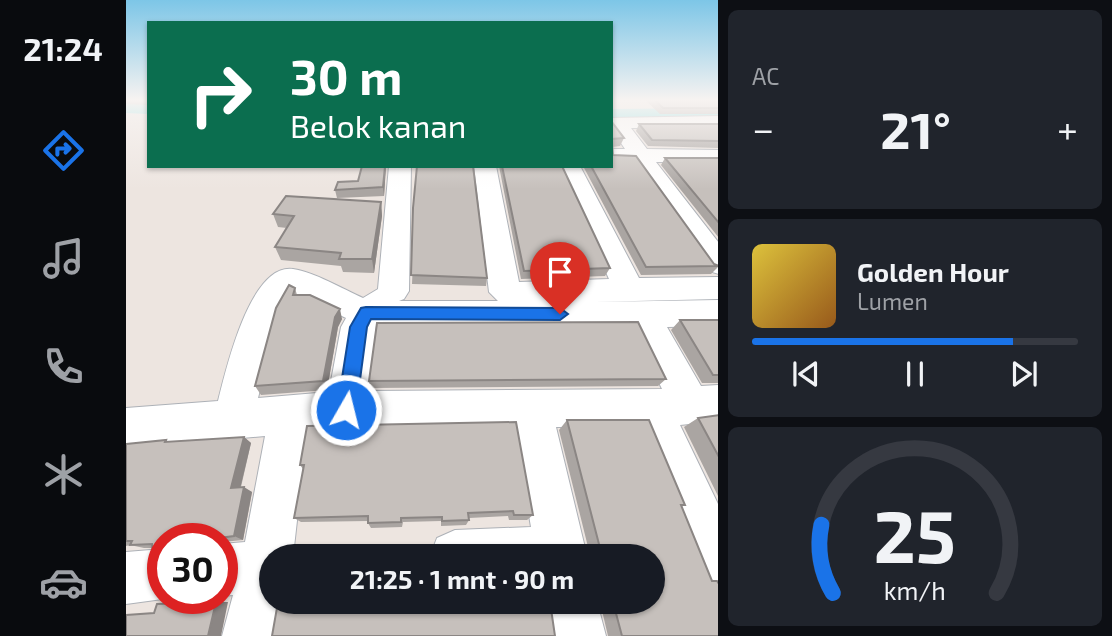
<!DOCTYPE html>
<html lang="id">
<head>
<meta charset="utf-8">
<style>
  :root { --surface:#171b24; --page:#20242c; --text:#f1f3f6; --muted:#9ea1a6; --line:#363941; --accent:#1a73e8 }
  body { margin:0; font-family:"Exo 2",sans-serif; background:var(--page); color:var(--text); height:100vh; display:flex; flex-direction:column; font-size:26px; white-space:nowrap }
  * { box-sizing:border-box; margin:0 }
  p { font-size:23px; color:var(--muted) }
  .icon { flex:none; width:38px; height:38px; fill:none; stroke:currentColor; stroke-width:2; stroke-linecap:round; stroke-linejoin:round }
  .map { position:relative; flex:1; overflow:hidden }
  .details { display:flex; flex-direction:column; gap:10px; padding:10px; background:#0d0f14; width:394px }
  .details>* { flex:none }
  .banner { position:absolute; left:21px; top:21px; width:466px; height:147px; border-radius:0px; box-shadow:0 2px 5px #0004; background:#0b6e4f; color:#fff; overflow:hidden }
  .speed { position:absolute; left:21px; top:523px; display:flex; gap:14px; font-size:35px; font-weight:700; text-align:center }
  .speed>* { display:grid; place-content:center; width:91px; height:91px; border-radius:50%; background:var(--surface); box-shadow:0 2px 5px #0004; line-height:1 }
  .speed .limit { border:10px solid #d22; background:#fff; color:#111 }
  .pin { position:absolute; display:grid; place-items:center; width:60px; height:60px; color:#fff; margin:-72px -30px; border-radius:50% 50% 50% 0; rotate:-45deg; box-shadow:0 0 7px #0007 }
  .pin .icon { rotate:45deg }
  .me { position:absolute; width:77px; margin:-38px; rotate:8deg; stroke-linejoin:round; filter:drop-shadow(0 0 5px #0008) }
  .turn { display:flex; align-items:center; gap:24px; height:147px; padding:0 28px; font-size:32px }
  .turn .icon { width:91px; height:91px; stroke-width:2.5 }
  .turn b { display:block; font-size:49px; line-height:60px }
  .big { font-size:52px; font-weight:700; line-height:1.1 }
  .details .tile { flex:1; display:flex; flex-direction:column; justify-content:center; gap:10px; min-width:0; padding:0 24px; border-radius:10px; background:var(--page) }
  .details .dial { align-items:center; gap:0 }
  .dial svg { height:182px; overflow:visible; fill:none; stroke:var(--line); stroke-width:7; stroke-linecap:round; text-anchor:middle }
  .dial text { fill:var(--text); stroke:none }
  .song { display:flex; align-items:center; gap:21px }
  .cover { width:84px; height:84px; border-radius:10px; background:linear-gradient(135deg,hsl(50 70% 55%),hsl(30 70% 35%)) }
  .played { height:7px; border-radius:4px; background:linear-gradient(90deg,var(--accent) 80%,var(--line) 80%) }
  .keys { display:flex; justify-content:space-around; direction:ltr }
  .heat { display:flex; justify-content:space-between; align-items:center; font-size:38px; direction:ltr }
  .trip { position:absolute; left:133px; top:544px; width:406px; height:70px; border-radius:35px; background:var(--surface); box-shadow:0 2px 5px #0004; font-weight:700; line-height:70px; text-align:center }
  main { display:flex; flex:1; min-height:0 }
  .dock { display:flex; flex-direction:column; width:126px; justify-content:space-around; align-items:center; background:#090b0e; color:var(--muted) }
  .dock .icon { width:49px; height:49px }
  .dock .selected { color:var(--accent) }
  .dock b { font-size:32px; color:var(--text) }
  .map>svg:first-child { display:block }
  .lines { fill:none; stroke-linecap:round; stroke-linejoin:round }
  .river { fill:#7ee1e5; fill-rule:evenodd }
  .minor-casing { stroke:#adb1b7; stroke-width:2 }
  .minor { fill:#fff; fill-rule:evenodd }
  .wall { fill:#aaa5a2 }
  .shaded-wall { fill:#8b8684 }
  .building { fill:#c6c0bc; stroke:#8b8684; stroke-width:2 }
  .route { fill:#1a73e8; stroke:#114b97; stroke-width:2 }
</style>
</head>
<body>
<main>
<nav class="dock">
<b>21:24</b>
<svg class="icon selected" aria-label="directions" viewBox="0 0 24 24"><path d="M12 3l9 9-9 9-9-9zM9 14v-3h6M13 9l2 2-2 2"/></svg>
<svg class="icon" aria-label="music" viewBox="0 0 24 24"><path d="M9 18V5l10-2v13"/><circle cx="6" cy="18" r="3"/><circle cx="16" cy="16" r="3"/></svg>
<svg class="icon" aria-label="phone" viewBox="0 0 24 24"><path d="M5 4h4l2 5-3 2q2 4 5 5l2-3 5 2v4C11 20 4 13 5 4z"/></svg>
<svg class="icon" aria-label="climate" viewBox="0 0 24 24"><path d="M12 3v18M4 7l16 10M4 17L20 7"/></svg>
<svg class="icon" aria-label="car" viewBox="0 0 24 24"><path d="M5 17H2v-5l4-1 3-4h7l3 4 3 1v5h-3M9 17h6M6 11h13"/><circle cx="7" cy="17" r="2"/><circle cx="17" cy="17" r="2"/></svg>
</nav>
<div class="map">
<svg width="593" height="636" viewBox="0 0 593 636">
  <rect width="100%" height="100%" fill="#ede5e0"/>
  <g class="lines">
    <path class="river" d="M0,101L23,102V114L0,113Z
      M593,108V120L485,121V109Z"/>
    <defs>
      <path id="minor" d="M593,116V128H505L521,149L593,150V162H530L593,243V274L583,271L508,161H485V149H499L485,128V118Z
        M263,166H285L283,291L278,299L273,301H372L363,292L348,166H370L393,282L483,279L432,166H454L513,278L593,277V299L467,302L593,300V326L541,327L575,386L593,385V421L554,425L593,506V591L575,583L513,427H430L461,556H304L311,538L329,530L405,527L388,428L220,429L181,432L167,556H145V602H160L154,636H96L107,595L96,596V544L119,542L139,436L0,448V408L92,401C100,370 124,263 167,269C188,272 217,289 237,298L252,289ZM166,292L220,318L215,327L203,392L132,398L152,317ZM250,326L507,328L536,389L242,391Z
        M37,549V598H44L0,604V552Z
        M417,602H471L480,636H422Z"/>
    </defs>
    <use href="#minor" class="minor-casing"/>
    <use href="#minor" class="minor"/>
  </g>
  <path class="wall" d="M0,100H23V105L0,104Z
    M519,100H593V114H534Z
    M486,122L498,138L494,146L486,147L487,155L588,264L593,266L585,274L515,275L457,166H485Z
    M513,124H593V148L522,146L510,131Z
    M539,158H593V238L535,165Z
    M260,166L258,196L211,198L209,190L232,181Z
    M290,166H347L361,278L360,286L286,284L291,167Z
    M373,166H436L484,268L479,276L395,279Z
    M255,202L256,216L248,273L217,272L215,266L155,260L149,247L161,228L152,227L147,214Z
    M169,288L171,295L216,319L212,327L201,390L135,395L129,386Z
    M554,320H593V383H576L545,330Z
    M540,379L532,386L245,388L243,381Z
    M593,415V498L558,427L572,418Z
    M441,420L559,505L556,506L593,636H482L474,602H527V556H460L464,555L433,430Z
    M181,426L407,515L401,520H383L382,516L343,518V520L340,525L315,526V521L277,522L276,527L245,528L242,523V521L175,522L168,518L177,469L174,465Z
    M118,437L125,443L115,487L126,492L117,540L96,542V539H37V557L27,555L26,548H18L4,545L0,546V444L40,440L43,442Z"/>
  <path class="shaded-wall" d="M259,166H260L258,196L257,187Z
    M255,202L256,216L248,273L246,259Z
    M214,309L216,319L212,327L201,390L197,381L209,317Z
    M118,437L125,443L113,493L105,488Z
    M118,487L126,492L117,540L108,536Z
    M90,602H102L95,636H82Z"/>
  <path class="building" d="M529,100H593V108H537Z
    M485,114L486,122L498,138L486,139L487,155L510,156L588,264L593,266L520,267L465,166H485Z
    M513,124H593V141L526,140Z
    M539,158H593V223Z
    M236,166H259L257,187L209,190L212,182L232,181Z
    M291,166H347L361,278L285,275L287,208Z
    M376,166H436L484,268L398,271Z
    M160,196L255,202L246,259H213L215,253L149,247L168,216L147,214Z
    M163,285L169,288L167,295H184L214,309L209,317L197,381L129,386L150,308Z
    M554,320H593V375H587Z
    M512,322L540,379L243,381L251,323Z
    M593,415V457L572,418Z
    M441,420H523L559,505H555L586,581H591L593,584V636H496L487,602H527V556H464L463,555H472L475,552Z
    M390,422L407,515H388L387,511L342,513L343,520L316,521V517L275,518V522L242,523V516L168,518L178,465H174L181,426Z
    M118,437L105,488L118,487L108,536L85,539H37V554L27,555L26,544L4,545L6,541H0V444L40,440L39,442Z
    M90,602L82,636H0V615L28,613L31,604Z
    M152,602H424L429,636H146Z"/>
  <linearGradient id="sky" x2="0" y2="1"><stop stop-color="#7dc6e7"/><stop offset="0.53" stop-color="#f7f3f1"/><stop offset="1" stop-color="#f7f3f1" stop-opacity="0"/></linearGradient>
  <rect width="593" height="189" fill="url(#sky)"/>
  <path class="route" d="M240,307L434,308L442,314L434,320L245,319L241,327L230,410L227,416L220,419L213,416L211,410L224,327L235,308Z"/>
</svg>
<div class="speed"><div class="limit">30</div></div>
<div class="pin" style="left:434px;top:314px;background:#d93025"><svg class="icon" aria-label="arrive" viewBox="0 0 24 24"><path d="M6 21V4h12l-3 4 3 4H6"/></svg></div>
<svg class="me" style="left:220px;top:410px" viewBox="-20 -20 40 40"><circle r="17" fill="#1a73e8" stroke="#fff" stroke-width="3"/><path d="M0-11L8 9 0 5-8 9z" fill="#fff"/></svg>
<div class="trip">21:25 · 1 mnt · 90 m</div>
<div class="banner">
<div class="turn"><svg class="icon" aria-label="right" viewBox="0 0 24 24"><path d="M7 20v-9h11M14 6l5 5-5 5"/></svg><div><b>30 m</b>Belok kanan</div></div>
</div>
</div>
<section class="details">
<div class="tile"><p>AC</p>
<div class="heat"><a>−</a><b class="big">21°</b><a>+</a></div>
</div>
<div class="tile">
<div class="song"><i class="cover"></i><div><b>Golden Hour</b><p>Lumen</p></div></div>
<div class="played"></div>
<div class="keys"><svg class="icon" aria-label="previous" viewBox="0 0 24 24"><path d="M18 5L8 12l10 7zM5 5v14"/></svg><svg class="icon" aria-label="pause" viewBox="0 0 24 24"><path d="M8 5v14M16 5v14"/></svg><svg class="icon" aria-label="next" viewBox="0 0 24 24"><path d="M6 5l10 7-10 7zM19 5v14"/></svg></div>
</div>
<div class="tile dial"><svg viewBox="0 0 100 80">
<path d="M14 69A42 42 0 1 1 86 69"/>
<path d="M14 69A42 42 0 0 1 9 39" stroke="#1a73e8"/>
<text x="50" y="56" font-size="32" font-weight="700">25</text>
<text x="50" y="72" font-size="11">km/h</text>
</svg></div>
</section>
</main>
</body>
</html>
